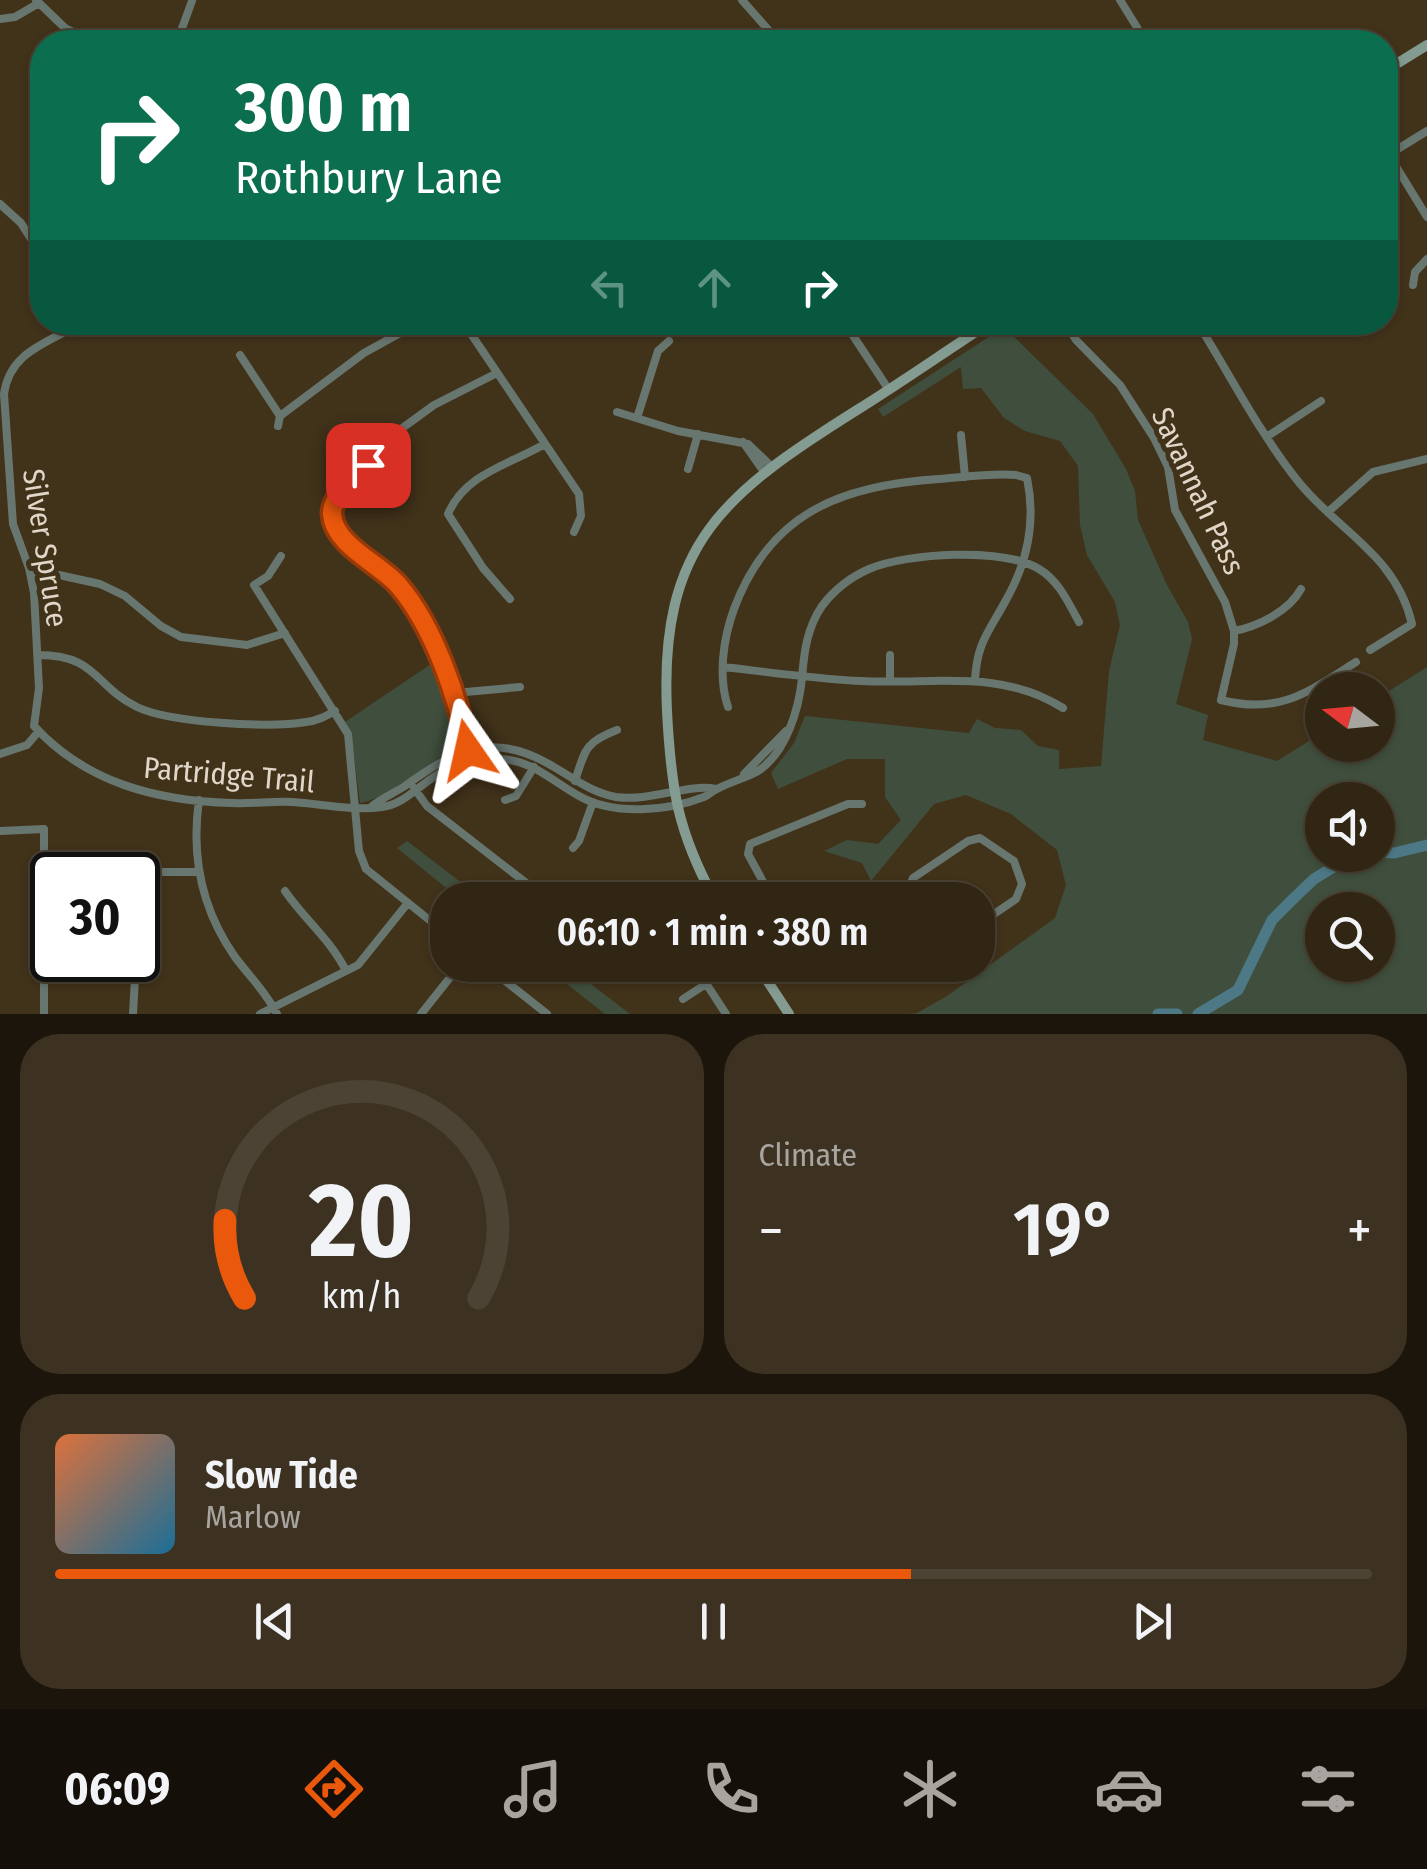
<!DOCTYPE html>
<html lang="en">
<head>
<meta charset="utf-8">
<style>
  :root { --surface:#312614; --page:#3d3222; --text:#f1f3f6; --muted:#a8a5a0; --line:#4c4334; --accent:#ea580c }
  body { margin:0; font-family:"Fira Sans Condensed",sans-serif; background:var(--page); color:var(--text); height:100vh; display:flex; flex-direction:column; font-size:38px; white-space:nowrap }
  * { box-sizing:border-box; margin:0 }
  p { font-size:32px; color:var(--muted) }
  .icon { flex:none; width:55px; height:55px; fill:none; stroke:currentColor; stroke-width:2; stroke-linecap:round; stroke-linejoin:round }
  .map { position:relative; height:1014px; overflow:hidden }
  .drawer { display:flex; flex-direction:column; gap:20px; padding:20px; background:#1b150b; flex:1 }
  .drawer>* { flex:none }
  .top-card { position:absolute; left:30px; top:30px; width:1368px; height:305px; border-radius:40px; box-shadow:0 2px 8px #0004,0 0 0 2px var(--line); background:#0b6e4f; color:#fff; overflow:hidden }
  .needle { width:65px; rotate:286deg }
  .buttons { position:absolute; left:1305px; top:672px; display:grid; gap:20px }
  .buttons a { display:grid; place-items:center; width:90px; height:90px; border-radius:50%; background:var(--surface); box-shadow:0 2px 8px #0004,0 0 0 2px var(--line); font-size:50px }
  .speed { position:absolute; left:30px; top:852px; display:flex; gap:20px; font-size:50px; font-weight:700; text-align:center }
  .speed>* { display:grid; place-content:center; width:130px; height:130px; border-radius:50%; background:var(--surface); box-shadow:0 2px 8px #0004,0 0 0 2px var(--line); line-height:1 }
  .speed .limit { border:5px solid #111; border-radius:15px; background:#fff; color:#111 }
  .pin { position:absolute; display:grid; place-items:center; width:85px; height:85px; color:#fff; margin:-42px; border-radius:20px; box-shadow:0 5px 15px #0006 }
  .me { position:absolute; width:110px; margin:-55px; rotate:349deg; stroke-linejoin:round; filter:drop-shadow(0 0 8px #0008) }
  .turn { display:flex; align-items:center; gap:35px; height:210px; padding:0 40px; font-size:45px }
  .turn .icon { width:130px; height:130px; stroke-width:2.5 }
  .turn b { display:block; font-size:70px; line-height:85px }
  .lanes { display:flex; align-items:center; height:95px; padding:0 40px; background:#0003; justify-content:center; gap:50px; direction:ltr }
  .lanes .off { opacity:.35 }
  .big { font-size:75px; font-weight:600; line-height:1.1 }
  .drawer .tile { flex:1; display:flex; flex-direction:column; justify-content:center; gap:15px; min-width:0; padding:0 35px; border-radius:40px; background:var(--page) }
  .drawer .dial { align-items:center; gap:0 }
  .dial svg { height:260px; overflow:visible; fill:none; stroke:var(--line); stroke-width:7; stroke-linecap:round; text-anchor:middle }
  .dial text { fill:var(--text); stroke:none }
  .song { display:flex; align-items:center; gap:30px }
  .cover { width:120px; height:120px; border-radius:15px; background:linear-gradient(135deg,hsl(20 70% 55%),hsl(200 70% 35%)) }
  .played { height:10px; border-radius:5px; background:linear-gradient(90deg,var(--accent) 65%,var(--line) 65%) }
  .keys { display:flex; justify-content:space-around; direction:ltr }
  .heat { display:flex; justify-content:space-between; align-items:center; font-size:55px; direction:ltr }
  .drawer .tiles { flex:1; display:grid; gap:20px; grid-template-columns:1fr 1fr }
  .tile:last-child { grid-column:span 2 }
  .trip { position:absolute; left:430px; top:882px; width:565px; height:100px; border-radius:40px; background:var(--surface); box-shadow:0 2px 8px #0004,0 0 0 2px var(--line); font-weight:600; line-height:100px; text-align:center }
  .dock { display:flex; height:160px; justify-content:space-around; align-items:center; background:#140f08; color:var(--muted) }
  .dock .icon { width:70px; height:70px }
  .dock .selected { color:var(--accent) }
  .dock b { font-size:45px; color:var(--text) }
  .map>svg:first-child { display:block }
  .green { fill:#404f3d; fill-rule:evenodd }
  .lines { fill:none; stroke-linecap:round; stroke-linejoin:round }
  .river { stroke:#4d7987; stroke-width:11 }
  .street { stroke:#687670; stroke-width:8 }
  .secondary { stroke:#849b91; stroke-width:10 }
  .route-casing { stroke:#983908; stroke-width:25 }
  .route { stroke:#ea580c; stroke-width:18 }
  .labels { text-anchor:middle; stroke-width:10; stroke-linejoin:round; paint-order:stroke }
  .street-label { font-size:30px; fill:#e0d7c9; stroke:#41321a }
</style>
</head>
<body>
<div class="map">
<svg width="1427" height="1014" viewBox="0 0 1427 1014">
  <rect width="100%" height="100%" fill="#41321a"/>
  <path class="green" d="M1004,327L1093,414L1126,469L1135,491L1138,520L1167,585L1188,622L1192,639L1176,704L1208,715L1203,740L1277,761L1322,733V745H1378V698L1427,667V1014H907L917,1013L947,996L1055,918L1066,885L1057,850L1011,814L966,795L934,804L871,881L862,863L824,851L847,840L878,844L901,820L885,797V759H847L778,789L771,773L794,743L805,716L969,733L977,719L995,728L1021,730L1038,746L1059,750V769L1101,766L1109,671L1120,625L1115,602L1087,555L1080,525L1078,466L1060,441L1025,431L1004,418L981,388L963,389L961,367L883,417L878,409ZM1322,800H1378V855H1322ZM1322,910H1378V965H1322Z
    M434,662L452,697L462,744L459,748C424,762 398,795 360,803L353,747L345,722Z
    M407,841L484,900H461L397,848Z
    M543,965H566L630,1014H605Z"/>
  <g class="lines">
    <path class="river" d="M1378,852L1394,853L1427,845
      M1158,1014H1177
      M1198,1014L1238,990L1272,920L1294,898L1314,879L1353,855"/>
    <path class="street" d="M36,0L65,28L94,42
      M742,0L779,42
      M1120,0L1146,42
      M0,19L15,17L39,3
      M177,42L192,1
      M271,42L272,40
      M1388,155L1427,131
      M1389,155L1427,217
      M0,204L21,223L42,256
      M1413,285L1415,272L1427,259
      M82,322C50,343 10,350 4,394L13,524L29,568L34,593L39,688L34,726C86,783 157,801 232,803C252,804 272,801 292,802C323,804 352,811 382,807C400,805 414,791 428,781C450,765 471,759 498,759C531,759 552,781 579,796C614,816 668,811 704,797C711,794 710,792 717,789C730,782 746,778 758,771C786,753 799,709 802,678C804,652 807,628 822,606C834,590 851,577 869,569C907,553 1003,547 1039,569C1059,581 1068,602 1079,622
      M463,322L579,494L581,516L574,532
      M844,322L889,390
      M1065,322L1076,340L1120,385L1154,438L1168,467L1175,510L1225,602L1234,631V644L1221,700C1280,715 1308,692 1356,662
      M1197,322C1230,375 1259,432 1297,480C1337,531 1396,554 1412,624L1370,650
      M240,355L280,416
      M617,412L678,431L748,444L771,466
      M637,418L658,351L669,341
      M278,426L280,416L364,353L420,322
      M961,435L965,477
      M1268,436L1321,401
      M743,442L764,472
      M688,469L698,434
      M1328,512L1373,472L1427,459
      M281,556L268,576L254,585L348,734L359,851L366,869L448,935
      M32,578L59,575L100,584L125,596L161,626L181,637L247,645L285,633
      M510,599L483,568L448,514C465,474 508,465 543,445
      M1234,631C1259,626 1289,611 1301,589
      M38,655C97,655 93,685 137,707C170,723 270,728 306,722C317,721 326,716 335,711
      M890,655V681
      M723,667C769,672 815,679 861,681C932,685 1000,668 1063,708
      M455,693L520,687
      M728,707C718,677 723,639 734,609C770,512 843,485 939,479C965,477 991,473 1016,475L1027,478C1036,521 1027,563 1006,600C989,632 977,642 975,680
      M0,754L27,745L39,731
      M470,761L458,702L421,618L396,582L339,534L332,515L336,499L401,429L434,405L497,373
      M744,774L786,731
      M575,781C585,750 585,742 617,730
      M414,788L427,806L548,900
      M199,800C191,856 202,910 235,957C250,977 266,992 277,1014
      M505,800L516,796L534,767
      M372,806C382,798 394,793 405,786C452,752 490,731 547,763C571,776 589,792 616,797C651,802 688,783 716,789
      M0,831L44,829V1014
      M573,848L579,841L593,802
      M136,875V872H199
      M285,891C304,919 331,940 346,971
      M773,900L748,854L750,844L848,804H862
      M914,900L909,887L913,878L968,841L980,838L1014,861L1022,884L1016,899L978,925
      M485,965L547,1014
      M694,965L726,1014
      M814,965C838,987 893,978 920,965
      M683,999L706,984
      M133,1014L136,960
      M260,1014L358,965L407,904
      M421,1014L460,965"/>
    <path class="secondary" d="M1385,71L1427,45
      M715,900C677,831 671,788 667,711C659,543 725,493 857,410C902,382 946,351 991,322
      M757,965L789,1014"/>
  </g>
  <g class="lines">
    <defs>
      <path id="route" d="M368,465C356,479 332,494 332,514C334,546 381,564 399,586C434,627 458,698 468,750"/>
    </defs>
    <use href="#route" class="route-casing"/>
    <use href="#route" class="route"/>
  </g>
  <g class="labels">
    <g class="street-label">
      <text transform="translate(1198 491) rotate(65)" y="10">Savannah Pass</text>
      <text transform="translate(45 548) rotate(81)" y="10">Silver Spruce</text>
      <text transform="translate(229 775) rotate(5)" y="10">Partridge Trail</text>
    </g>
  </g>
</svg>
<div class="buttons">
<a><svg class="needle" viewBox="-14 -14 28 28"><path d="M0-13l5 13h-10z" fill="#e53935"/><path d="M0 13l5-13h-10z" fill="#a8a5a0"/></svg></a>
<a><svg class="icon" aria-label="sound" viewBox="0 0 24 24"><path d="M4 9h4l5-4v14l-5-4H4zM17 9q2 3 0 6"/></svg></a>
<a><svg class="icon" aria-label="search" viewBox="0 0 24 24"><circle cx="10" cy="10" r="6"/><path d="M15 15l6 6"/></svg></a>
</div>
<div class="speed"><div class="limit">30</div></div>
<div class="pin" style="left:368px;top:465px;background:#d93025"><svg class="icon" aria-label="arrive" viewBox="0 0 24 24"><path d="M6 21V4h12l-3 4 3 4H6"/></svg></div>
<svg class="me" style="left:468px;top:750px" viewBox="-20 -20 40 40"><path d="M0-17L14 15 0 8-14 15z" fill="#ea580c" stroke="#fff" stroke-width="4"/></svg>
<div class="trip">06:10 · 1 min · 380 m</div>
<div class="top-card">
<div class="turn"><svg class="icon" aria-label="right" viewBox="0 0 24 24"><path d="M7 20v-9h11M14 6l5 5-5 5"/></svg><div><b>300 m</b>Rothbury Lane</div></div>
<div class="lanes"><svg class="icon off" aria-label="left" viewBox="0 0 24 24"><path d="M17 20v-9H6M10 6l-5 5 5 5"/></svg><svg class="icon off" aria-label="ahead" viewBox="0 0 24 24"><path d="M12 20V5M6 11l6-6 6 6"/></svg><svg class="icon" aria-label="right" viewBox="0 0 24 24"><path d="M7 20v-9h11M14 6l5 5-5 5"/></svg></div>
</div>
</div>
<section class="drawer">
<div class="tiles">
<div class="tile dial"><svg viewBox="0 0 100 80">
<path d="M14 69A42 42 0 1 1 86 69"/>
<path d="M14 69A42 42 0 0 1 8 45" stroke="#ea580c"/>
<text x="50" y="56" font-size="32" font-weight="700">20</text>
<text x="50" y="72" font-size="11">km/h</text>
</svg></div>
<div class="tile"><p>Climate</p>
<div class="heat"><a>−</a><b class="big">19°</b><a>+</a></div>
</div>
<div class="tile">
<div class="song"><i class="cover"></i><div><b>Slow Tide</b><p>Marlow</p></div></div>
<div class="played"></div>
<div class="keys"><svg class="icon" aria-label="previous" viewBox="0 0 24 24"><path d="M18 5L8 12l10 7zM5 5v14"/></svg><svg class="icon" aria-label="pause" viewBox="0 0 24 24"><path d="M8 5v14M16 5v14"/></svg><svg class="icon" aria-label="next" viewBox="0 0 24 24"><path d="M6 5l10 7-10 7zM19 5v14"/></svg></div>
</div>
</div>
</section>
<nav class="dock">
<b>06:09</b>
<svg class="icon selected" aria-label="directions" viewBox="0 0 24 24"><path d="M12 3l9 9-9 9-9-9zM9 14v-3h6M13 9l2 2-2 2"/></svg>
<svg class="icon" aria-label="music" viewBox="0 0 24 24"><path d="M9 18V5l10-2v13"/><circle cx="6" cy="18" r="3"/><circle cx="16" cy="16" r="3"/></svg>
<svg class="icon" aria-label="phone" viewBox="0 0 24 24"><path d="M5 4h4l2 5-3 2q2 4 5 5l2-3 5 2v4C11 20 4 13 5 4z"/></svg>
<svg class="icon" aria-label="climate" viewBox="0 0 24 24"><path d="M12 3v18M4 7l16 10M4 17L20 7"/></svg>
<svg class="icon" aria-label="car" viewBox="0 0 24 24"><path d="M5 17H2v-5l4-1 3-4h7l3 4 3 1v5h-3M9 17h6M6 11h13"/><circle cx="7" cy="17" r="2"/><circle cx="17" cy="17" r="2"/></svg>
<svg class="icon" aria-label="filters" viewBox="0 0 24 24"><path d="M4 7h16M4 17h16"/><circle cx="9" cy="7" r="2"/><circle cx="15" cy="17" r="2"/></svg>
</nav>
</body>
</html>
